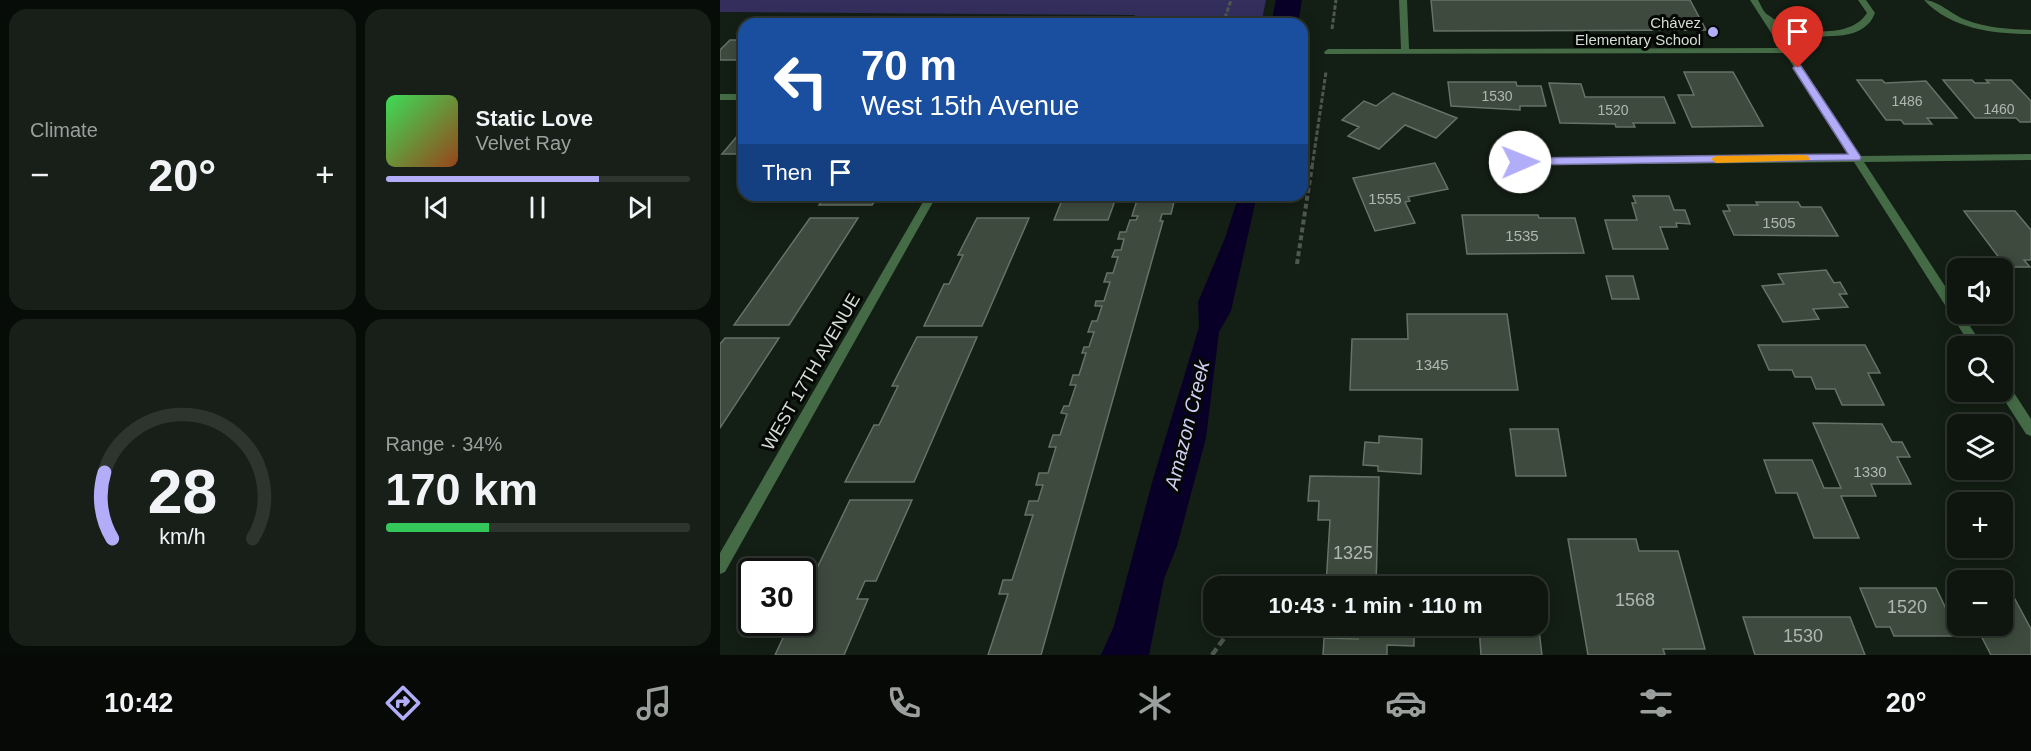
<!DOCTYPE html>
<html lang="en">
<head>
<meta charset="utf-8">
<style>
  :root { --surface:#0e160f; --page:#171f18; --text:#f1f3f6; --muted:#9b9f9e; --line:#2e352f; --accent:#b2adf9 }
  body { margin:0; font-family:Arial,sans-serif; background:var(--page); color:var(--text); height:100vh; display:flex; flex-direction:column; font-size:22px; white-space:nowrap }
  * { box-sizing:border-box; margin:0 }
  p { font-size:20px; color:var(--muted) }
  .icon { flex:none; width:33px; height:33px; fill:none; stroke:currentColor; stroke-width:2; stroke-linecap:round; stroke-linejoin:round }
  .map { position:relative; flex:1; overflow:hidden }
  .panel { display:flex; flex-direction:column; gap:9px; padding:9px; background:#080c08; width:720px }
  .panel>* { flex:none }
  .banner { position:absolute; left:18px; top:18px; width:570px; height:183px; border-radius:18px; box-shadow:0 3px 15px #0003,0 0 0 2px var(--line); background:#1a4fa0; color:#fff; overflow:hidden }
  .buttons { position:absolute; left:1227px; top:258px; display:grid; gap:12px }
  .buttons a { display:grid; place-items:center; width:66px; height:66px; border-radius:12px; background:var(--surface); box-shadow:0 3px 15px #0003,0 0 0 2px var(--line); font-size:30px }
  .speed { position:absolute; left:18px; top:558px; display:flex; gap:12px; font-size:30px; font-weight:700; text-align:center }
  .speed>* { display:grid; place-content:center; width:78px; height:78px; border-radius:50%; background:var(--surface); box-shadow:0 3px 15px #0003,0 0 0 2px var(--line); line-height:1 }
  .speed .limit { border:3px solid #111; border-radius:9px; background:#fff; color:#111 }
  .pin { position:absolute; display:grid; place-items:center; width:51px; height:51px; color:#fff; margin:-62px -26px; border-radius:50% 50% 50% 0; rotate:-45deg; box-shadow:0 0 6px #0007 }
  .pin .icon { rotate:45deg }
  .me { position:absolute; width:66px; margin:-33px; rotate:89deg; stroke-linejoin:round; filter:drop-shadow(0 0 4px #0008) }
  .turn { display:flex; align-items:center; gap:21px; height:126px; padding:0 24px; font-size:27px }
  .turn .icon { width:78px; height:78px; stroke-width:2.5 }
  .turn b { display:block; font-size:42px; line-height:51px }
  .then { display:flex; align-items:center; height:57px; padding:0 24px; background:#0003; gap:12px; font-size:22px }
  .big { font-size:45px; font-weight:800; line-height:1.1 }
  .panel .widget { flex:1; display:flex; flex-direction:column; justify-content:center; gap:9px; min-width:0; padding:0 21px; border-radius:18px; background:var(--page) }
  .panel .dial { align-items:center; gap:0 }
  .dial svg { height:156px; overflow:visible; fill:none; stroke:var(--line); stroke-width:7; stroke-linecap:round; text-anchor:middle }
  .dial text { fill:var(--text); stroke:none }
  .song { display:flex; align-items:center; gap:18px }
  .cover { width:72px; height:72px; border-radius:9px; background:linear-gradient(135deg,hsl(130 70% 55%),hsl(20 70% 35%)) }
  .played { height:6px; border-radius:3px; background:linear-gradient(90deg,var(--accent) 70%,var(--line) 70%) }
  .keys { display:flex; justify-content:space-around; direction:ltr }
  .heat { display:flex; justify-content:space-between; align-items:center; font-size:33px; direction:ltr }
  .charge { height:9px; border-radius:4px; background:linear-gradient(90deg,#34c759 34%,var(--line) 0) }
  .panel .tiles { flex:1; display:grid; gap:9px; grid-template-columns:repeat(2,1fr) }
  .trip { position:absolute; left:483px; top:576px; width:345px; height:60px; border-radius:18px; background:var(--surface); box-shadow:0 3px 15px #0003,0 0 0 2px var(--line); font-weight:800; line-height:60px; text-align:center }
  .menu { display:flex; height:96px; justify-content:space-around; align-items:center; background:#060906; color:var(--muted) }
  .menu .icon { width:42px; height:42px }
  .menu .current { color:var(--accent) }
  .menu b { font-size:27px; color:var(--text) }
  main { display:flex; flex:1; min-height:0 }
  .map>svg:first-child { display:block }
  .green { fill:#342e5d }
  .water { fill:#090027 }
  .building { fill:#3e4a3e; stroke:#657265; stroke-width:1.5 }
  .lines { fill:none; stroke-linecap:round; stroke-linejoin:round }
  .path-far2 { stroke:#4e574e; stroke-width:3; stroke-dasharray:4.5 2; stroke-linecap:butt }
  .path-far1 { stroke:#4e574e; stroke-width:4; stroke-dasharray:5 3; stroke-linecap:butt }
  .path { stroke:#4e574e; stroke-width:4.5; stroke-dasharray:8 4; stroke-linecap:butt }
  .lane { fill:#446b46; fill-rule:evenodd }
  .street { fill:#446b46; fill-rule:evenodd }
  .route { fill:#b2adf9; stroke:#7470a2; stroke-width:1.5 }
  .slow { fill:#f59e0b }
  .poi-dot { fill:#b2adf9; stroke:#040704; stroke-width:2 }
  .labels { text-anchor:middle; stroke-width:6; stroke-linejoin:round; paint-order:stroke }
  .far-number-label { font-size:14px; fill:#afb8af }
  .far-poi-label { font-size:15px; fill:#d5dcd5; stroke:#040704; text-anchor:end }
  .number-label { font-size:15px; fill:#afb8af }
  .street-label { font-size:18px; fill:#d5dcd5; stroke:#040704 }
  .near-number-label { font-size:18px; fill:#afb8af }
  .water-label { font-size:20px; font-style:italic; fill:#d0cff4; stroke:#040704 }
</style>
</head>
<body>
<main>
<section class="panel">
<div class="tiles">
<div class="widget"><p>Climate</p>
<div class="heat"><a>−</a><b class="big">20°</b><a>+</a></div>
</div>
<div class="widget">
<div class="song"><i class="cover"></i><div><b>Static Love</b><p>Velvet Ray</p></div></div>
<div class="played"></div>
<div class="keys"><svg class="icon" aria-label="previous" viewBox="0 0 24 24"><path d="M18 5L8 12l10 7zM5 5v14"/></svg><svg class="icon" aria-label="pause" viewBox="0 0 24 24"><path d="M8 5v14M16 5v14"/></svg><svg class="icon" aria-label="next" viewBox="0 0 24 24"><path d="M6 5l10 7-10 7zM19 5v14"/></svg></div>
</div>
<div class="widget dial"><svg viewBox="0 0 100 80">
<path d="M14 69A42 42 0 1 1 86 69"/>
<path d="M14 69A42 42 0 0 1 10 35" stroke="#b2adf9"/>
<text x="50" y="56" font-size="32" font-weight="700">28</text>
<text x="50" y="72" font-size="11">km/h</text>
</svg></div>
<div class="widget"><p>Range · 34%</p><b class="big">170 km</b><div class="charge"></div></div>
</div>
</section>
<div class="map">
<svg width="1311" height="655" viewBox="0 0 1311 655">
  <rect width="100%" height="100%" fill="#131e14"/>
  <path class="green" d="M0,0H546L541,24H411L415,15L0,12Z"/>
  <path class="water" d="M556,0H582L578,24H551Z
    M519,195H537L511,311L499,332L486,438L457,546L444,579L429,655H381L394,626L433,479L479,327L478,302L505,238Z"/>
  <path class="building" d="M711,0H970L986,30L714,31Z
    M370,18H398L395,24H368Z
    M220,19H303L300,24H217Z
    M10,40H24V60H0V50Z
    M964,72H1013L1043,126L972,127L958,95H974Z
    M1137,80H1162L1165,83L1206,81L1237,118H1207L1212,124H1184L1181,120H1166Z
    M1223,80H1252L1255,83H1269L1266,80H1291L1311,101V122H1300L1296,118H1255Z
    M728,82H796L797,86H821L826,106H800V110L731,106Z
    M829,83L861,84L865,97H944L955,123H913L915,127H896L895,124L840,123Z
    M673,93L737,118L716,138L685,125L659,149L628,136L639,127L622,120L644,101L656,106Z
    M24,128V154H2Z
    M715,163L728,189L688,197L690,201L685,202L695,223L655,231L633,178Z
    M106,195H159L152,205H99Z
    M268,195H325L324,198H266Z
    M344,195H397L388,220H334Z
    M913,196H949L954,210H965L970,224L956,223L957,227H940L948,249H893L885,220H917L912,203H916Z
    M418,197L455,198L451,214H442L440,221H443L321,655H268L288,594H279L283,580H292L313,515H305L309,501H318L323,485H316L319,473H328L336,447H329L333,435H340L347,414L341,413L344,406H349L356,385H350L353,375H359L366,353H362L364,347H369L374,332H368L372,321H377L382,306H375L376,301H384L390,282H384L387,273H393L398,257H392L395,250H401L404,239H398L400,232H406L410,220H416L418,216H412Z
    M1036,202H1078L1081,207H1101L1118,236L1014,235L1003,211H1010L1007,205H1038Z
    M1244,211H1295L1311,230V260H1304L1310,267H1286Z
    M742,215H818L819,218H855L864,253L747,254Z
    M90,218H138L69,325H14Z
    M257,218H309L262,326H204L224,284H229L243,255H238Z
    M1106,270L1114,283L1120,282L1127,294H1119L1128,307L1093,309L1099,319L1063,322L1042,286L1064,284L1058,274Z
    M886,276H913L919,299H892Z
    M687,314H787L798,390H630L632,339H688Z
    M197,337H257L194,482H125L154,425H159L178,386H172Z
    M5,338H59L0,428V344Z
    M1038,345H1145L1160,373H1148L1164,405H1122L1115,389H1096L1091,377H1075L1072,370H1049Z
    M1093,423L1162,424L1172,442H1182L1190,457H1177L1191,484H1151L1156,496H1121L1139,538H1094L1077,493H1056L1044,460H1092L1104,488H1121Z
    M790,429H838L846,476H796Z
    M659,436L702,439L701,474L658,471V466L643,465L645,442L659,443Z
    M590,476L659,477L656,586L606,585L610,520H598L599,501H588Z
    M130,500H192L156,581H145L137,599H148L124,655H55L70,623L64,622H82V584L92,566H98Z
    M848,539H916L919,551H958L985,649H943L945,655H868Z
    M1140,588H1216L1239,636H1174L1170,627H1156Z
    M1282,590H1290L1311,629V655H1271L1256,626H1282Z
    M1023,617H1130L1145,655H1035Z
    M818,622L822,655H761L759,626H818Z
    M638,626H694V646L667,645V655H603L604,638L638,639Z"/>
  <g class="lines">
    <path class="path-far2" d="M503,24L511,0
      M612,29L616,0
      M592,167L606,72"/>
    <path class="path-far1" d="M577,264L592,166"/>
    <path class="path" d="M492,655L513,626"/>
    <path class="lane" d="M679,0H687L689,49L1061,48L1030,0H1038C1041,5 1043,12 1048,15C1072,33 1130,41 1147,13L1138,0H1146L1155,13C1153,17 1151,22 1147,25C1125,46 1089,25 1070,52L1067,53L605,54L604,52L608,49H681ZM1054,25L1088,34L1071,38L1067,44Z
      M1204,0C1218,0 1232,15 1246,20C1267,28 1289,29 1311,30V34C1274,34 1231,29 1204,0Z"/>
    <path class="street" d="M1067,47L1071,50L1140,156L1311,154V160L1144,162L1238,306V314H1242L1263,346H1251L1134,162L800,165L795,162L800,159L1130,156L1063,50Z
      M0,94H24V100H0Z
      M207,195H217L5,572L0,574V553Z
      M1282,381L1287,382L1311,419V436L1306,434L1279,392H1282Z"/>
  </g>
  <path class="route" d="M1075,66H1081L1141,157L1140,160L800,165L795,162L800,158L1128,154L1073,68Z"/>
  <path class="slow" d="M1085,155L1090,158L1089,160L996,163L991,159L996,156Z"/>
  <circle class="poi-dot" cx="993" cy="32" r="6"/>
  <g class="labels">
    <g class="far-number-label">
      <text x="777" y="101">1530</text>
      <text x="1187" y="106">1486</text>
      <text x="1279" y="114">1460</text>
      <text x="893" y="115">1520</text>
    </g>
    <g class="far-poi-label">
      <text x="981" y="28">Chávez<tspan x="981" dy="17">Elementary School</tspan></text>
    </g>
    <g class="number-label">
      <text x="665" y="204">1555</text>
      <text x="1059" y="228">1505</text>
      <text x="802" y="241">1535</text>
      <text x="712" y="370">1345</text>
      <text x="1150" y="477">1330</text>
    </g>
    <g class="street-label">
      <text transform="translate(91 372) rotate(-60)" y="6">WEST 17TH AVENUE</text>
    </g>
    <g class="near-number-label">
      <text x="633" y="559">1325</text>
      <text x="915" y="606">1568</text>
      <text x="1187" y="613">1520</text>
      <text x="1083" y="642">1530</text>
    </g>
    <g class="water-label">
      <text transform="translate(467 425) rotate(-76)" y="7">Amazon Creek</text>
    </g>
  </g>
</svg>
<div class="buttons">
<a><svg class="icon" aria-label="sound" viewBox="0 0 24 24"><path d="M4 9h4l5-4v14l-5-4H4zM17 9q2 3 0 6"/></svg></a>
<a><svg class="icon" aria-label="search" viewBox="0 0 24 24"><circle cx="10" cy="10" r="6"/><path d="M15 15l6 6"/></svg></a>
<a><svg class="icon" aria-label="layers" viewBox="0 0 24 24"><path d="M12 4l9 5-9 5-9-5zM3 14l9 5 9-5"/></svg></a>
<a>+</a>
<a>−</a>
</div>
<div class="speed"><div class="limit">30</div></div>
<div class="pin" style="left:1078px;top:68px;background:#d93025"><svg class="icon" aria-label="arrive" viewBox="0 0 24 24"><path d="M6 21V4h12l-3 4 3 4H6"/></svg></div>
<svg class="me" style="left:800px;top:162px" viewBox="-20 -20 40 40"><circle r="19" fill="#fff"/><path d="M0-13L10 11 0 6-10 11z" fill="#b2adf9"/></svg>
<div class="trip">10:43 · 1 min · 110 m</div>
<div class="banner">
<div class="turn"><svg class="icon" aria-label="left" viewBox="0 0 24 24"><path d="M17 20v-9H6M10 6l-5 5 5 5"/></svg><div><b>70 m</b>West 15th Avenue</div></div>
<div class="then">Then<svg class="icon" aria-label="arrive" viewBox="0 0 24 24"><path d="M6 21V4h12l-3 4 3 4H6"/></svg></div>
</div>
</div>
</main>
<nav class="menu">
<b>10:42</b>
<svg class="icon current" aria-label="directions" viewBox="0 0 24 24"><path d="M12 3l9 9-9 9-9-9zM9 14v-3h6M13 9l2 2-2 2"/></svg>
<svg class="icon" aria-label="music" viewBox="0 0 24 24"><path d="M9 18V5l10-2v13"/><circle cx="6" cy="18" r="3"/><circle cx="16" cy="16" r="3"/></svg>
<svg class="icon" aria-label="phone" viewBox="0 0 24 24"><path d="M5 4h4l2 5-3 2q2 4 5 5l2-3 5 2v4C11 20 4 13 5 4z"/></svg>
<svg class="icon" aria-label="climate" viewBox="0 0 24 24"><path d="M12 3v18M4 7l16 10M4 17L20 7"/></svg>
<svg class="icon" aria-label="car" viewBox="0 0 24 24"><path d="M5 17H2v-5l4-1 3-4h7l3 4 3 1v5h-3M9 17h6M6 11h13"/><circle cx="7" cy="17" r="2"/><circle cx="17" cy="17" r="2"/></svg>
<svg class="icon" aria-label="filters" viewBox="0 0 24 24"><path d="M4 7h16M4 17h16"/><circle cx="9" cy="7" r="2"/><circle cx="15" cy="17" r="2"/></svg>
<b>20°</b>
</nav>
</body>
</html>
